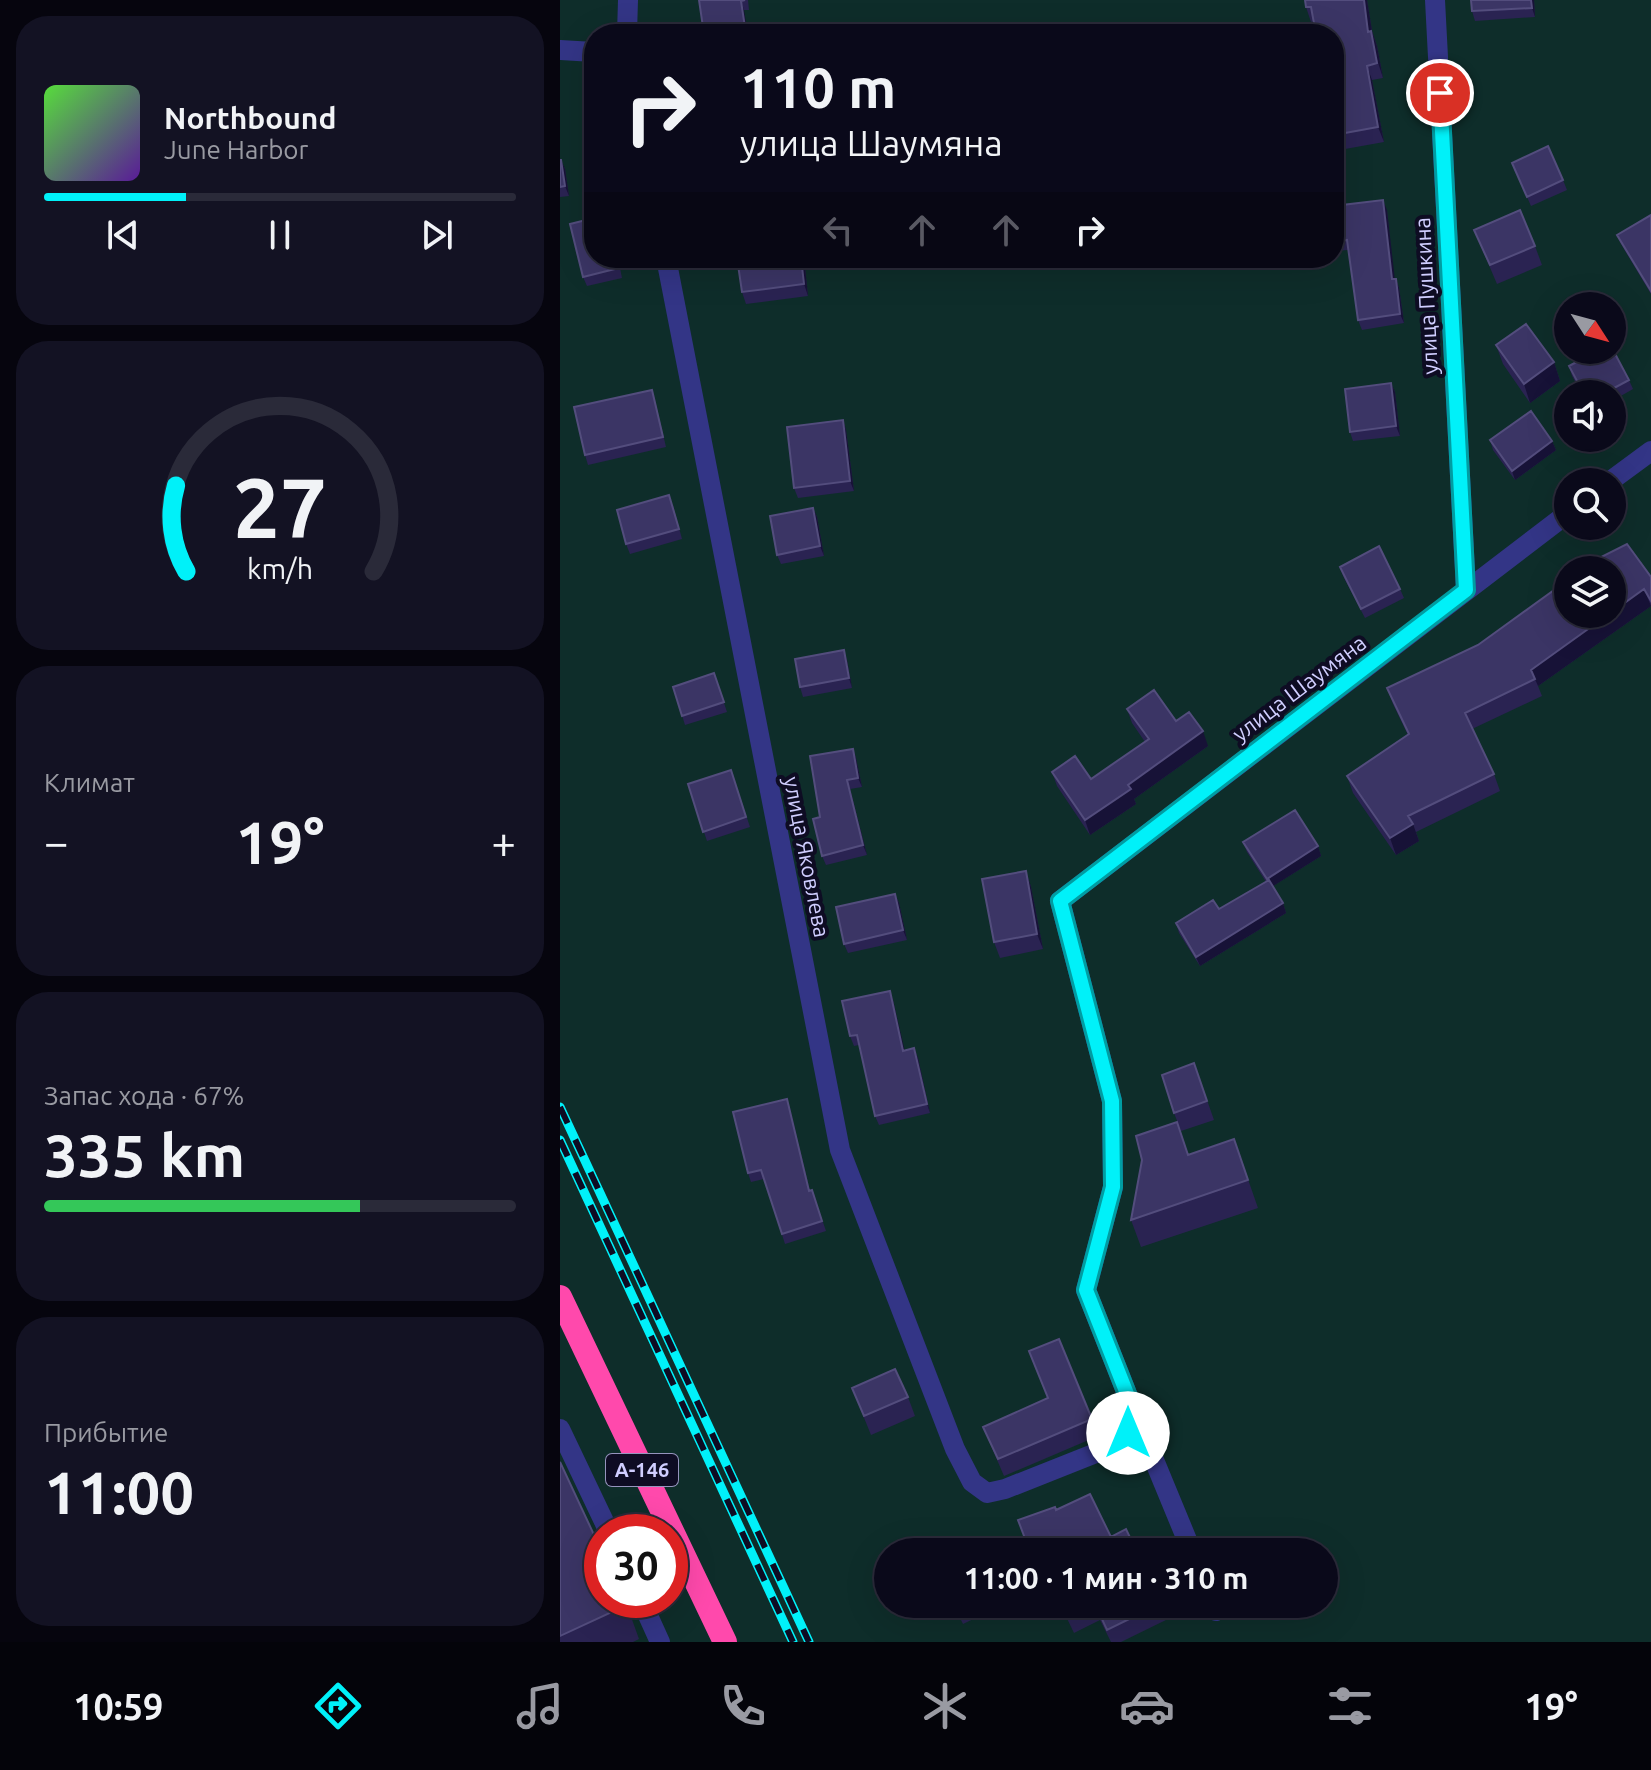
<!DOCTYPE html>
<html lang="ru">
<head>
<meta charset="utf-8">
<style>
  :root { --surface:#0a091a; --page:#131223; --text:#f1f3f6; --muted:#999aa2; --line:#2a2a39; --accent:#00f1f9 }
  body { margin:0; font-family:Ubuntu,sans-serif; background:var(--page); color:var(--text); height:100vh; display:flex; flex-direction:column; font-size:30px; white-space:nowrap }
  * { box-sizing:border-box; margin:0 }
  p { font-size:26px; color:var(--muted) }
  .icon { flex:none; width:44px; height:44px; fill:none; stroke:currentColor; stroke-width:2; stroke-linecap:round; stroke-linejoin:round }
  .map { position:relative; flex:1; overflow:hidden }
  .panel { display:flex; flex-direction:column; gap:16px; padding:16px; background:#06050e; width:560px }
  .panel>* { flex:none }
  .hud { position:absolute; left:24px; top:24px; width:760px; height:244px; border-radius:32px; box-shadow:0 8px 32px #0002,0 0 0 2px var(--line); background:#0a091a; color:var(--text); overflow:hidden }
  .needle { width:52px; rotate:126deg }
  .controls { position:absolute; left:994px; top:292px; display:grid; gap:16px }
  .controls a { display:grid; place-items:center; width:72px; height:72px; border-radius:50%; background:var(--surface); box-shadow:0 8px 32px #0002,0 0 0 2px var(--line); font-size:40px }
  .speed { position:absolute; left:24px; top:1514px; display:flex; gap:16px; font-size:40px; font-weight:700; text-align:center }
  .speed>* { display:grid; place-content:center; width:104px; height:104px; border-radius:50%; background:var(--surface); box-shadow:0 8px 32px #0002,0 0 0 2px var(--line); line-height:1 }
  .speed .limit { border:12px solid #d22; background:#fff; color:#111 }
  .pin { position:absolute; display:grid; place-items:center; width:68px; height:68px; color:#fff; margin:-34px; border:4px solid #fff; border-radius:50%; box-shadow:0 2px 8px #0007 }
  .me { position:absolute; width:88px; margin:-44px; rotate:0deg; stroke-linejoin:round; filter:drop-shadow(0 0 6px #0008) }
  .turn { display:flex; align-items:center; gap:28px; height:168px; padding:0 24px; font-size:36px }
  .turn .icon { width:104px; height:104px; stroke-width:2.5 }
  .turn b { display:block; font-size:56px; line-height:68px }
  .lanes { display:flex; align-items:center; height:76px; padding:0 24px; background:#0003; justify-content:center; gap:40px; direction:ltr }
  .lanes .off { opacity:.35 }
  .big { font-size:60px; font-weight:700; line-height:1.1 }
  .panel .widget { flex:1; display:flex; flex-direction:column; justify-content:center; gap:12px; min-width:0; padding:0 28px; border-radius:32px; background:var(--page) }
  .panel .dial { align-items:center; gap:0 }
  .dial svg { height:208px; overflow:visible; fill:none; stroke:var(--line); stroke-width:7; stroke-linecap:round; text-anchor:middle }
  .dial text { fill:var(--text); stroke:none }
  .song { display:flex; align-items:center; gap:24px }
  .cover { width:96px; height:96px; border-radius:12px; background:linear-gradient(135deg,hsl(110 70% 55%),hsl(270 70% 35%)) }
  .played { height:8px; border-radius:4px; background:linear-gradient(90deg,var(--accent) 30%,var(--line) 30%) }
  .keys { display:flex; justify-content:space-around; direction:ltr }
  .heat { display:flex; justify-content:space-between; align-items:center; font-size:44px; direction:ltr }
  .charge { height:12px; border-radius:6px; background:linear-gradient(90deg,#34c759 67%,var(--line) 0) }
  .trip { position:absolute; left:314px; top:1538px; width:464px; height:80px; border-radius:40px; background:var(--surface); box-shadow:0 8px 32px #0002,0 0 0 2px var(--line); font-weight:700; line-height:80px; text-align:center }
  .dock { display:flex; height:128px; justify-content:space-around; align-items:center; background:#04040a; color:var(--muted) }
  .dock .icon { width:56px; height:56px }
  .dock .selected { color:var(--accent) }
  .dock b { font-size:36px; color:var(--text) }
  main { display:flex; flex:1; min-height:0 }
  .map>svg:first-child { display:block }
  .green { fill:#0e2d2a; fill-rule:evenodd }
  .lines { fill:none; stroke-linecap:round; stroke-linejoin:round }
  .minor { stroke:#333586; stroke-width:20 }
  .highway { stroke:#ff49ac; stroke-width:24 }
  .rail-casing { stroke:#00f1f9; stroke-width:9 }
  .rail { stroke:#0e0c23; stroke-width:6; stroke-dasharray:18; stroke-linecap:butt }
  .wall { fill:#2a2352 }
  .shaded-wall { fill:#171237 }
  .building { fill:#3b3565; stroke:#534d7d; stroke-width:2 }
  .route-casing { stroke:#009da2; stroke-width:20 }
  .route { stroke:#00f1f9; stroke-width:14 }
  .labels { text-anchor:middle; stroke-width:8; stroke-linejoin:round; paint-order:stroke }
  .shield { fill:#0e0c23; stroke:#9694bd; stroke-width:2 }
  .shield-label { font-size:20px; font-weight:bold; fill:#d0ceff }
  .street-label { font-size:22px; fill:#d0ceff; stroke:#0e0c23 }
</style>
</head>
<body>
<main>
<section class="panel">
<div class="widget">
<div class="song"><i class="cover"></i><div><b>Northbound</b><p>June Harbor</p></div></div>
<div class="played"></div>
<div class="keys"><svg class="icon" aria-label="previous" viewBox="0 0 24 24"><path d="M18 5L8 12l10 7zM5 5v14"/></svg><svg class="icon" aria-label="pause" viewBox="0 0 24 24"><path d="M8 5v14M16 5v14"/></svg><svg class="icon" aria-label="next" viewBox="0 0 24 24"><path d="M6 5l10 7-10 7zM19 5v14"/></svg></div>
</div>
<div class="widget dial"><svg viewBox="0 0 100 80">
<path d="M14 69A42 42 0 1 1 86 69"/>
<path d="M14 69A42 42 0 0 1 10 36" stroke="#00f1f9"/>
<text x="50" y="56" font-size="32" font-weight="700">27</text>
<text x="50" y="72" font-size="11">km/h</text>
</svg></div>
<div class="widget"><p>Климат</p>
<div class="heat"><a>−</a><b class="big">19°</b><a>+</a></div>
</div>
<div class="widget"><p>Запас хода · 67%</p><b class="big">335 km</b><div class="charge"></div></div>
<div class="widget"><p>Прибытие</p><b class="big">11:00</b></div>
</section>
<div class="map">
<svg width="1091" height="1642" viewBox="0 0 1091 1642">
  <rect width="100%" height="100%" fill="#0e0c23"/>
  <path class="green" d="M0,0H1091V1642H0ZM34,34H774V258H34ZM1008,306H1052V350H1008ZM1008,394H1052V438H1008ZM1008,482H1052V526H1008ZM1008,570H1052V614H1008ZM42,1532H110V1600H42ZM328,1552H764V1604H328Z"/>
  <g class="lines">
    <path class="minor" d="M875,0L906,590
      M67,34L68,0
      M0,50L34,52
      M106,258L280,1150L395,1449L412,1482L427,1493L445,1489L556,1445L568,1433L573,1409L526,1290L553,1187L552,1101L500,901L1008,513
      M1049,482L1091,451
      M573,1409L632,1552
      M0,1429L49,1532
      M81,1600L100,1642
      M653,1604L656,1611"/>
    <path class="highway" d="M0,1297L165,1642"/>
    <defs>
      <path id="rail" d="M0,1107L249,1642
        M0,1140L233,1642"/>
    </defs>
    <use href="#rail" class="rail-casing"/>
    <use href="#rail" class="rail"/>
  </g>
  <path class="wall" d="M139,0H188L189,10H184Z
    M745,0H807L812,31L817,46L823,78L812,80L824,142L774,151V34L754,21L751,22L746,7Z
    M974,0L975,17L915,21L912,11Z
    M0,160H1L5,169L9,196L0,197Z
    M952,163L1003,180L1007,190L971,206Z
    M774,206L827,210L834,279H836L839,288L844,323L802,330L798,320L788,250L774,251Z
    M1091,215V294L1061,244L1057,235Z
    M914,230L975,246L982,265L937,284Z
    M34,258H58L62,278L27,286L23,277Z
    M177,258H244L248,296L186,304L182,292Z
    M936,345L994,362L1000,381L970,403L943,364Z
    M1009,366L1069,380L1073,389L1052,401V394H1022L1012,376Z
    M831,383L835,392L840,436L793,441L790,432Z
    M92,390L95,400L106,447L28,465L25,455Z
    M283,420L286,430L294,491L238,498L234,488Z
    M930,440L992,441L996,450L955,480L933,450Z
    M113,505L122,539L70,554L66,544Z
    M253,508L257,517L264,556L221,564L217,555Z
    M780,567L840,589L844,598L805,618L783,576Z
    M1091,577V606L978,686L982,696L912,729L934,774L940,791L856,832L859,841L836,855L793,793L787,776L848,735L833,704L827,688Z
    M287,660L292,688L243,697L240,687Z
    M154,673L167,712L125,725L113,687Z
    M567,709L616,721L648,746L574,799L576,804L530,835L497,786L492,772L531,779L585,742L572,723Z
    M293,749L296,758L302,787L290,789L307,855L266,865L262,856Z
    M171,770L190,827L147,841L128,784Z
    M683,842L758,846L761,856L713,886L723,903L726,913L640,966L619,933L616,923L659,909L706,882L687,852Z
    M466,871L471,887L483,949L440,958L434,942Z
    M335,894L339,903L347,940L288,953L284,944Z
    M333,1000L344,1051L354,1048L358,1058L370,1113L319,1125L315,1116L299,1045L294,1046L290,1036Z
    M634,1063L654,1120L621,1131L614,1113Z
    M227,1099L230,1109L250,1191L252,1190L266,1231L225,1244L204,1179L191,1182L188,1173Z
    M674,1139L698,1208L581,1247L571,1220L629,1155Z
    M292,1388L348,1397L355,1416L311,1435Z
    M532,1419L538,1436L444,1476L423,1427Z
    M0,1462L65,1600L79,1639L73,1642H0Z
    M496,1510L551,1537L577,1552H470L458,1520Z
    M393,1604H432L434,1609L403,1624Z
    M500,1604H602L608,1619L561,1642H551L540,1620L514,1633Z"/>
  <path class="shaded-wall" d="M804,0H807L812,31L817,46L823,78L808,32Z
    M971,0H974L975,17L972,8Z
    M181,1L184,10L188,34H186Z
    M807,66L812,80L824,142L818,127Z
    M1,160L5,169L9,196L5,186Z
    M823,200L827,210L836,289L832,279Z
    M241,258H244L248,296L244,284Z
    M836,279L839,288L844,323L840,314Z
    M994,362L1000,381L970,403L964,384Z
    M831,383L835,392L840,436L836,426Z
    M283,420L286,430L294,491L290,481Z
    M992,441L996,450L955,480L952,471Z
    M253,508L257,517L264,556L260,546Z
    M1084,589L1091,606L978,686L971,670L1049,614H1052V612Z
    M284,650L287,660L292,688L289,678Z
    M643,731L648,746L574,799L576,804L530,835L525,820L568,785Z
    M293,749L296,758L302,787L298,778Z
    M287,780L290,789L307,855L303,845Z
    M853,824L859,841L836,855L830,838Z
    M758,846L761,856L710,888L707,879Z
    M466,871L471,887L483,949L477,934Z
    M335,894L339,903L347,940L343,930Z
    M723,903L726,913L640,966L636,957Z
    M330,991L333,1000L347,1060L343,1051Z
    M354,1048L358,1058L370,1113L367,1104Z
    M227,1099L230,1109L252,1201L249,1191Z"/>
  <path class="building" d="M139,0H185L181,1L186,34H144Z
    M745,0H804L808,32L811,31L817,63L807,66L818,127L774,135V34H756L751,7H746Z
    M911,0H971L972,8L912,11Z
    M988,146L1003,180L967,197L952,163Z
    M0,160H1L5,186L0,187Z
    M823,200L832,279H836L840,314L798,320L787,240L774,242V206Z
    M960,210L975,246L930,265L914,230Z
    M1091,215V291L1057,235Z
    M34,218V258H57L59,268L23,277L10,224Z
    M177,258H241L244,284L182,292Z
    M966,324L994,362L964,384L936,345Z
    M1052,348L1069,380L1043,394H1024L1009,366L1039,350H1052Z
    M831,383L836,426L790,432L785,389Z
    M92,390L103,437L25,455L14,407Z
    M971,411L992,441L952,471L930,440Z
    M283,420L290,481L234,488L227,427Z
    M109,495L119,529L66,544L57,510Z
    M253,508L260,546L217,555L210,516Z
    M1067,544L1091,577V601L1084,589L1052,612V570H1023L1041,557Z
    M819,546L840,589L801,609L780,567Z
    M1008,580V614H1049L971,670L975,679L905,713L934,774L848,816L853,824L830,838L787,776L849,734L827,688L918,645Z
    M284,650L289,678L240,687L235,659Z
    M154,673L164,702L122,716L113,687Z
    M594,690L616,721L629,712L643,731L568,785L571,789L525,820L492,772L515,756L531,779L589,739L567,709Z
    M293,749L298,778L287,780L303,845L262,856L253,819L260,817L250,756Z
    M171,770L186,817L143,832L128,784Z
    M735,810L758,846L707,879L683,842Z
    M466,871L477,934L434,942L422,879Z
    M709,880L723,903L636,957L616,923L653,900L659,909Z
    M335,894L343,930L284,944L276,907Z
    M330,991L343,1051L354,1048L367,1104L315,1116L297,1035L290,1036L282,1001Z
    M634,1063L647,1101L614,1113L602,1075Z
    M227,1099L249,1191L252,1190L262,1221L222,1234L201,1170L188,1173L173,1112Z
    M617,1122L628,1155L674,1139L688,1180L571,1220L582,1160L576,1136Z
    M499,1339L532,1419L438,1459L423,1427L488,1398L469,1351Z
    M335,1369L348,1397L304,1416L292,1388Z
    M0,1462L42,1552V1600H65L67,1605L0,1636Z
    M530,1494L551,1537L566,1529L577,1552H477L475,1547L469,1549L458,1520L495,1507L496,1510Z
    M502,1604H534L508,1617Z
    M535,1604H600L547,1630Z"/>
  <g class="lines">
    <defs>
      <path id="route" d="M568,1433L573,1409L526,1290L553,1187L552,1101L500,901L906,590L880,93"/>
    </defs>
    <use href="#route" class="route-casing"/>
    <use href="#route" class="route"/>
  </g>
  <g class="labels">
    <rect class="shield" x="46" y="1454" width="72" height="32" rx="6"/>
    <g class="shield-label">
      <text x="82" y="1477">А-146</text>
    </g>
    <g class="street-label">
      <text transform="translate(866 296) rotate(-93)" y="8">улица Пушкина</text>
      <text transform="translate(739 688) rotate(-37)" y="8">улица Шаумяна</text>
      <text transform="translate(247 857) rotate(79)" y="8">улица Яковлева</text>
    </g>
  </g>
</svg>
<div class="controls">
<a><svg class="needle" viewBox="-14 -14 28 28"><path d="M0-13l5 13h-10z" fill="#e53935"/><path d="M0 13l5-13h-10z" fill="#999aa2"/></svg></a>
<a><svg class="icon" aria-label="sound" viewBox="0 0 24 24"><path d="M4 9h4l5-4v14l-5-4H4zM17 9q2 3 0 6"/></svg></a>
<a><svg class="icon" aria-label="search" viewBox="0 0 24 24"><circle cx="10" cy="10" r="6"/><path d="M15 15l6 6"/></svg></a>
<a><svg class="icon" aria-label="layers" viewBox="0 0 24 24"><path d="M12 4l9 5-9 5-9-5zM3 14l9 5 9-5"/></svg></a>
</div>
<div class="speed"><div class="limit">30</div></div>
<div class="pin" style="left:880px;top:93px;background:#d93025"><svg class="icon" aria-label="arrive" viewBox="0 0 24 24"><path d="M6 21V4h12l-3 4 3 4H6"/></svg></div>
<svg class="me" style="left:568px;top:1433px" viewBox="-20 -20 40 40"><circle r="19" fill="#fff"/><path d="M0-13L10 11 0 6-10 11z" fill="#00f1f9"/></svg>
<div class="trip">11:00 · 1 мин · 310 m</div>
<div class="hud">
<div class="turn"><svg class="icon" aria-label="right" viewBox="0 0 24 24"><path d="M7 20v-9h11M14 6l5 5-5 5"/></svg><div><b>110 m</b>улица Шаумяна</div></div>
<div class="lanes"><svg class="icon off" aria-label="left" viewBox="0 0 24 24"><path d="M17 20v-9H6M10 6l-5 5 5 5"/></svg><svg class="icon off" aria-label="ahead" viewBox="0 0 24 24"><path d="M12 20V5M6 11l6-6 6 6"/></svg><svg class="icon off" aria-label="ahead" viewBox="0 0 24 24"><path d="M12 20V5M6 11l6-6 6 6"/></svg><svg class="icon" aria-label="right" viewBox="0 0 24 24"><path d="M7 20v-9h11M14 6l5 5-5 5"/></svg></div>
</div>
</div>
</main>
<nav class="dock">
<b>10:59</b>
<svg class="icon selected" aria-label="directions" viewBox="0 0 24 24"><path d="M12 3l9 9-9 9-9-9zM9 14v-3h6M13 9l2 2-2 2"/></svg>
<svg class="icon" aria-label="music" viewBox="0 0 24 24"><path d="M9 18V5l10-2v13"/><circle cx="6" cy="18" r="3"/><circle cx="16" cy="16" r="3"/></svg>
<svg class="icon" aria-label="phone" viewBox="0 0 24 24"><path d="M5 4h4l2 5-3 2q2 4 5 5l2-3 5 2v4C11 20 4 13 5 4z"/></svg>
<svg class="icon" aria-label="climate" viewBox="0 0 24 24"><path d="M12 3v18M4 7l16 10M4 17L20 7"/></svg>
<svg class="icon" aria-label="car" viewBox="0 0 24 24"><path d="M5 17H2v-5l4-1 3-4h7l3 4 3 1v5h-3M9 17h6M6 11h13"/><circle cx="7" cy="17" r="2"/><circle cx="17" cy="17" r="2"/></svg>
<svg class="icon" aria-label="filters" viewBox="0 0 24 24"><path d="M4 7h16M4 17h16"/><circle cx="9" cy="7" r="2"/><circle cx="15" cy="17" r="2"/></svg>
<b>19°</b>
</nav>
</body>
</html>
